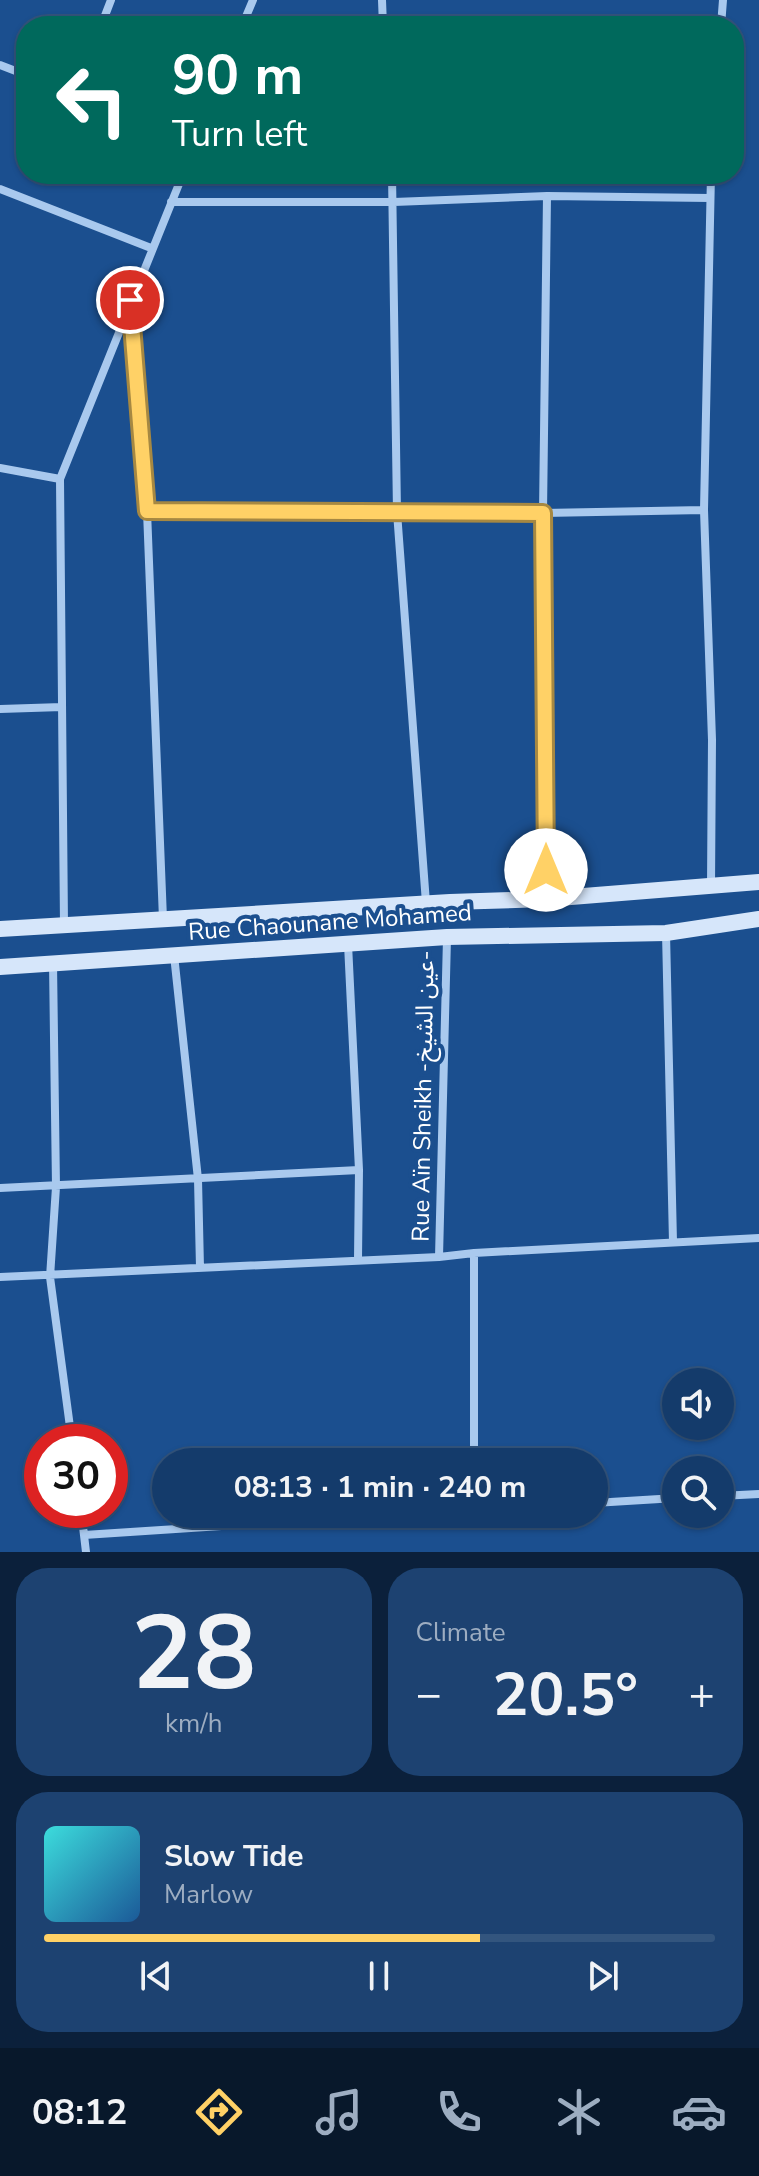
<!DOCTYPE html>
<html lang="en">
<head>
<meta charset="utf-8">
<style>
  :root { --surface:#143b6b; --page:#1d4271; --text:#f1f3f6; --muted:#9dadc1; --line:#33557e; --accent:#ffd166 }
  body { margin:0; font-family:"Nunito Sans","Noto Sans Arabic",sans-serif; background:var(--page); color:var(--text); height:100vh; display:flex; flex-direction:column; font-size:30px; white-space:nowrap }
  * { box-sizing:border-box; margin:0 }
  p { font-size:26px; color:var(--muted) }
  .icon { flex:none; width:44px; height:44px; fill:none; stroke:currentColor; stroke-width:2; stroke-linecap:round; stroke-linejoin:round }
  .map { position:relative; height:1552px; overflow:hidden }
  .side { display:flex; flex-direction:column; gap:16px; padding:16px; background:#0b203b; flex:1 }
  .side>* { flex:none }
  .guide { position:absolute; left:16px; top:16px; width:728px; height:168px; border-radius:32px; box-shadow:0 2px 6px #0004,0 0 0 2px var(--line); background:#00695c; color:#fff; overflow:hidden }
  .tools { position:absolute; left:662px; top:1368px; display:grid; gap:16px }
  .tools a { display:grid; place-items:center; width:72px; height:72px; border-radius:50%; background:var(--surface); box-shadow:0 2px 6px #0004,0 0 0 2px var(--line); font-size:40px }
  .speed { position:absolute; left:24px; top:1424px; display:flex; gap:16px; font-size:40px; font-weight:700; text-align:center }
  .speed>* { display:grid; place-content:center; width:104px; height:104px; border-radius:50%; background:var(--surface); box-shadow:0 2px 6px #0004,0 0 0 2px var(--line); line-height:1 }
  .speed .limit { border:12px solid #d22; background:#fff; color:#111 }
  .pin { position:absolute; display:grid; place-items:center; width:68px; height:68px; color:#fff; margin:-34px; border:4px solid #fff; border-radius:50%; box-shadow:0 2px 8px #0007 }
  .me { position:absolute; width:88px; margin:-44px; rotate:0deg; stroke-linejoin:round; filter:drop-shadow(0 0 6px #0008) }
  .turn { display:flex; align-items:center; gap:28px; height:168px; padding:0 24px; font-size:36px }
  .turn .icon { width:104px; height:104px; stroke-width:2.5 }
  .turn b { display:block; font-size:56px; line-height:68px }
  .big { font-size:60px; font-weight:700; line-height:1.1 }
  .side .widget { flex:1; display:flex; flex-direction:column; justify-content:center; gap:12px; min-width:0; padding:0 28px; border-radius:32px; background:var(--page) }
  .side .dial { align-items:center; gap:0 }
  .dial b { font-size:104px; line-height:1 }
  .song { display:flex; align-items:center; gap:24px }
  .cover { width:96px; height:96px; border-radius:12px; background:linear-gradient(135deg,hsl(180 70% 55%),hsl(210 70% 35%)) }
  .played { height:8px; border-radius:4px; background:linear-gradient(90deg,var(--accent) 65%,var(--line) 65%) }
  .keys { display:flex; justify-content:space-around; direction:ltr }
  .heat { display:flex; justify-content:space-between; align-items:center; font-size:44px; direction:ltr }
  .side .tiles { flex:1; display:grid; gap:16px; grid-template-columns:1fr 1fr }
  .widget:last-child { grid-column:span 2 }
  .trip { position:absolute; left:152px; top:1448px; width:456px; height:80px; border-radius:40px; background:var(--surface); box-shadow:0 2px 6px #0004,0 0 0 2px var(--line); font-weight:700; line-height:80px; text-align:center }
  .tab-bar { display:flex; height:128px; justify-content:space-around; align-items:center; background:#08182b; color:var(--muted) }
  .tab-bar .icon { width:56px; height:56px }
  .tab-bar .on { color:var(--accent) }
  .tab-bar b { font-size:36px; color:var(--text) }
  .map>svg:first-child { display:block }
  .lines { fill:none; stroke-linecap:round; stroke-linejoin:round }
  .street { stroke:#a9c9ee; stroke-width:8 }
  .secondary { stroke:#d6e6fa; stroke-width:16 }
  .route-casing { stroke:#a68842; stroke-width:20 }
  .route { stroke:#ffd166; stroke-width:14 }
  .labels { text-anchor:middle; stroke-width:8; stroke-linejoin:round; paint-order:stroke }
  .street-label { font-size:24px; fill:#fff; stroke:#1b4f8f }
</style>
</head>
<body>
<div class="map">
<svg width="759" height="1552" viewBox="0 0 759 1552">
  <rect width="100%" height="100%" fill="#1b4f8f"/>
  <g class="lines">
    <path class="street" d="M382,0L383,26
      M101,26L111,0
      M242,26L253,0
      M721,26L723,0
      M0,65L26,75
      M392,174L397,512L426,903
      M0,189L151,248
      M171,202H394L547,196L710,198
      M131,305L147,511L163,919
      M0,468L60,479
      M147,511L543,513L704,510
      M0,709L62,707
      M711,887L712,740L704,510L711,174
      M546,899L543,513L547,196
      M64,925L60,479L183,174
      M666,933L673,1242
      M348,944L359,1170L358,1259
      M174,955L198,1179L200,1268
      M53,963L56,1187L50,1277L72,1442
      M0,1188L359,1170
      M439,1257L447,938
      M0,1277L439,1257L474,1253L759,1238
      M474,1462V1253
      M720,1496L759,1494
      M594,1503L676,1498
      M81,1510L86,1552
      M84,1535L408,1514"/>
    <path class="secondary" d="M0,929L450,902L546,899L759,882
      M0,967L447,937L666,933L759,919"/>
  </g>
  <g class="lines">
    <defs>
      <path id="route" d="M130,300L147,511L543,513L546,870"/>
    </defs>
    <use href="#route" class="route-casing"/>
    <use href="#route" class="route"/>
  </g>
  <g class="labels">
    <g class="street-label">
      <text transform="translate(330 922) rotate(-4)" y="8">Rue Chaounane Mohamed</text>
      <text transform="translate(423 1096) rotate(-89)" y="8">Rue Aïn Sheikh -عين الشيخ-</text>
    </g>
  </g>
</svg>
<div class="tools">
<a><svg class="icon" aria-label="sound" viewBox="0 0 24 24"><path d="M4 9h4l5-4v14l-5-4H4zM17 9q2 3 0 6"/></svg></a>
<a><svg class="icon" aria-label="search" viewBox="0 0 24 24"><circle cx="10" cy="10" r="6"/><path d="M15 15l6 6"/></svg></a>
</div>
<div class="speed"><div class="limit">30</div></div>
<div class="pin" style="left:130px;top:300px;background:#d93025"><svg class="icon" aria-label="arrive" viewBox="0 0 24 24"><path d="M6 21V4h12l-3 4 3 4H6"/></svg></div>
<svg class="me" style="left:546px;top:870px" viewBox="-20 -20 40 40"><circle r="19" fill="#fff"/><path d="M0-13L10 11 0 6-10 11z" fill="#ffd166"/></svg>
<div class="trip">08:13 · 1 min · 240 m</div>
<div class="guide">
<div class="turn"><svg class="icon" aria-label="left" viewBox="0 0 24 24"><path d="M17 20v-9H6M10 6l-5 5 5 5"/></svg><div><b>90 m</b>Turn left</div></div>
</div>
</div>
<section class="side">
<div class="tiles">
<div class="widget dial"><b>28</b><p>km/h</p></div>
<div class="widget"><p>Climate</p>
<div class="heat"><a>−</a><b class="big">20.5°</b><a>+</a></div>
</div>
<div class="widget">
<div class="song"><i class="cover"></i><div><b>Slow Tide</b><p>Marlow</p></div></div>
<div class="played"></div>
<div class="keys"><svg class="icon" aria-label="previous" viewBox="0 0 24 24"><path d="M18 5L8 12l10 7zM5 5v14"/></svg><svg class="icon" aria-label="pause" viewBox="0 0 24 24"><path d="M8 5v14M16 5v14"/></svg><svg class="icon" aria-label="next" viewBox="0 0 24 24"><path d="M6 5l10 7-10 7zM19 5v14"/></svg></div>
</div>
</div>
</section>
<nav class="tab-bar">
<b>08:12</b>
<svg class="icon on" aria-label="directions" viewBox="0 0 24 24"><path d="M12 3l9 9-9 9-9-9zM9 14v-3h6M13 9l2 2-2 2"/></svg>
<svg class="icon" aria-label="music" viewBox="0 0 24 24"><path d="M9 18V5l10-2v13"/><circle cx="6" cy="18" r="3"/><circle cx="16" cy="16" r="3"/></svg>
<svg class="icon" aria-label="phone" viewBox="0 0 24 24"><path d="M5 4h4l2 5-3 2q2 4 5 5l2-3 5 2v4C11 20 4 13 5 4z"/></svg>
<svg class="icon" aria-label="climate" viewBox="0 0 24 24"><path d="M12 3v18M4 7l16 10M4 17L20 7"/></svg>
<svg class="icon" aria-label="car" viewBox="0 0 24 24"><path d="M5 17H2v-5l4-1 3-4h7l3 4 3 1v5h-3M9 17h6M6 11h13"/><circle cx="7" cy="17" r="2"/><circle cx="17" cy="17" r="2"/></svg>
</nav>
</body>
</html>
